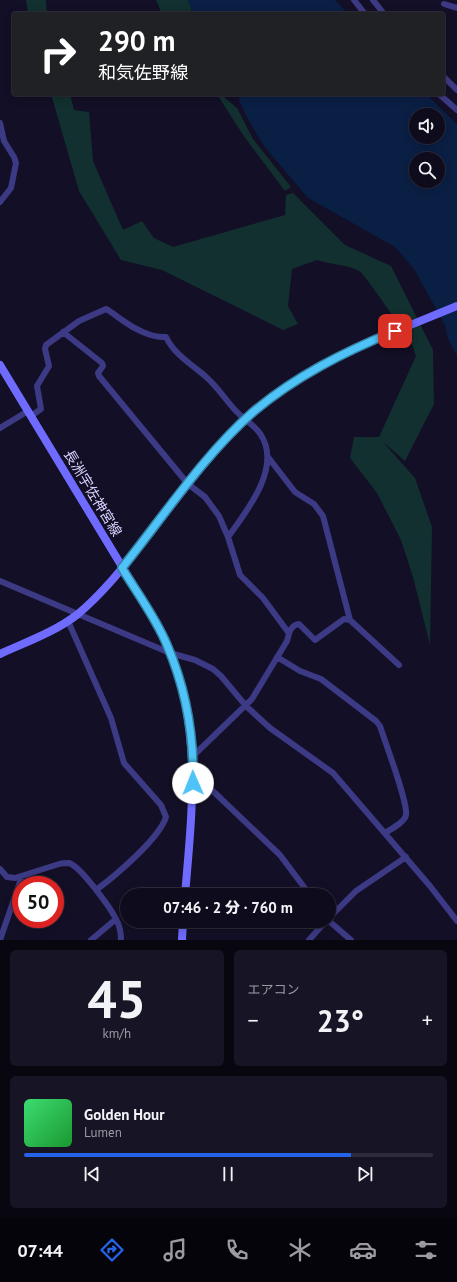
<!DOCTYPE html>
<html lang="ja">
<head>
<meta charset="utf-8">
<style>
  :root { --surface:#0e0b1c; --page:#171425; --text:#f1f3f6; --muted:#9b9ba3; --line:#2e2b3b; --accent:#2563eb }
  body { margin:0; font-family:"PT Sans","Noto Sans JP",sans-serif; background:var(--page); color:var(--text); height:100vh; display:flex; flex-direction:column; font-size:15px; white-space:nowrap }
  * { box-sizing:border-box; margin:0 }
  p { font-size:13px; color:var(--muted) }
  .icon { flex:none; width:22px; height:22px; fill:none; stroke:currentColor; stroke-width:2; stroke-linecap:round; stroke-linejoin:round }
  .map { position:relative; height:940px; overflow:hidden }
  .drawer { display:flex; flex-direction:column; gap:10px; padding:10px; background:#08060f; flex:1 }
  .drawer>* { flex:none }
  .guide { position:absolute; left:12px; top:12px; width:433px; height:84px; border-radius:4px; box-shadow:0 2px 10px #0003,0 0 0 1px var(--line); background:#202124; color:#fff; overflow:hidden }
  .fabs { position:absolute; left:409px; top:108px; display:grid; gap:8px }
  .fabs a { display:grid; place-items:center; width:36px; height:36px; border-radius:50%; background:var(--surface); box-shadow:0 2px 10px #0003,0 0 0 1px var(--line); font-size:20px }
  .speed { position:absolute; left:12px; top:876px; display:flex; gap:8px; font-size:20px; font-weight:700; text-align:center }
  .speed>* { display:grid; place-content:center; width:52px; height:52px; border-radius:50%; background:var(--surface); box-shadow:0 2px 10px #0003,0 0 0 1px var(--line); line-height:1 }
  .speed .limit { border:6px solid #d22; background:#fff; color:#111 }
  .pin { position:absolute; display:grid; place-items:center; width:34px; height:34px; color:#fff; margin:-17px; border-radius:8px; box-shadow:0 2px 6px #0006 }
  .me { position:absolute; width:44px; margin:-22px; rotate:359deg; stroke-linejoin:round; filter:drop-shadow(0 0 3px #0008) }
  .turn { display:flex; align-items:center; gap:14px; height:84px; padding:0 20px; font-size:18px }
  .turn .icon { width:52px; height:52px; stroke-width:2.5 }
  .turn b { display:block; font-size:28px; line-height:34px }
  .big { font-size:30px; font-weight:800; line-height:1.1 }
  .drawer .tile { flex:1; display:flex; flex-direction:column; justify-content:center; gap:6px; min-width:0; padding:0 14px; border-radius:6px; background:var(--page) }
  .drawer .dial { align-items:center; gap:0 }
  .dial b { font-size:52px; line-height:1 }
  .song { display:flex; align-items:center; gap:12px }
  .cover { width:48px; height:48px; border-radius:6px; background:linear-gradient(135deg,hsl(140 70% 55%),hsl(130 70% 35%)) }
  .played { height:4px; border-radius:2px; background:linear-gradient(90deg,var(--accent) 80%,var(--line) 80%) }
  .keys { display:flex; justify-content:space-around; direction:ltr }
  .heat { display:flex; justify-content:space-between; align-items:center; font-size:22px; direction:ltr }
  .drawer .tiles { flex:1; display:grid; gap:10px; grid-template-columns:1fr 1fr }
  .tile:last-child { grid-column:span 2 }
  .trip { position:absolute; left:120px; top:888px; width:216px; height:40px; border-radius:20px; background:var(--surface); box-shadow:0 2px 10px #0003,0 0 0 1px var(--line); font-weight:800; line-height:40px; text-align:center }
  .menu { display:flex; height:64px; justify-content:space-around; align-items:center; background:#06040b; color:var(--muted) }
  .menu .icon { width:28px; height:28px }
  .menu .active { color:var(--accent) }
  .menu b { font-size:18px; color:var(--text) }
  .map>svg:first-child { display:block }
  .green { fill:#12302f }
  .water { fill:#0a1f44; fill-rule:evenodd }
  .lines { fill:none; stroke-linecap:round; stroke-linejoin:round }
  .minor { stroke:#3d3a85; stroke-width:6 }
  .secondary { stroke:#6f6bff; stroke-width:8 }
  .route-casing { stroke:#337fa1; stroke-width:10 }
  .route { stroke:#4fc3f7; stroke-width:7 }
  .labels { text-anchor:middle; stroke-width:4; stroke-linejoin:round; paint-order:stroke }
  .street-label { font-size:14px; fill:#d9d4ff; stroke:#130f26 }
</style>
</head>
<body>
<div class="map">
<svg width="457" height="940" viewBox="0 0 457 940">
  <rect width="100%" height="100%" fill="#130f26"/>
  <path class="green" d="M26,0H46L47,14H28Z
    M156,0H188L193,14H162Z
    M51,94H70L74,110L89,112L93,161L123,230L142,221L154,238L173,247L285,215L286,195L293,193L345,245L391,266L433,350L434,404L405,461L383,442L415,478L432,527L430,645L413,577L401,540L377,493L350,458L354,437H379L416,356L412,344C404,333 366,275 359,271C346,264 331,265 317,260L292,269L288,306L298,324L283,330L162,270L121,260L79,191Z
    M217,94H225V98L237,108L253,139L291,187L285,191L243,135Z"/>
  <path class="water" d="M188,0H335L348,14H193Z
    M240,94H426L457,124V356L448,339L445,325L414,269L395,247L308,198L264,146L245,114L239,100ZM416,115H438V137H416ZM416,159H438V181H416Z"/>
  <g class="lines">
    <path class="minor" d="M354,0L365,14
      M373,0L384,14
      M444,4L457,8
      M443,76L457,90
      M439,94L457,110
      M0,123L4,141L14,157L16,163L11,188L0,202
      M63,332L102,363L103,366L98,373L99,376L188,484L205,497L219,516L228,537L240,575L263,598L288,632
      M31,416L41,409L37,386L49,366L45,349L46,345L79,321L106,309C112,312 117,317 122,320C134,329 152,338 166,337C174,354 191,364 205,376C217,386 224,398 235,410C243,419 255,425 261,435C282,468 246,512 228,537
      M0,428L28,411
      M268,457L295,492L314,504L323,516L350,620
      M0,581L170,653L195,660L213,669L221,676L246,706L270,728L333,773L430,886L457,921
      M68,621L111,718L124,763L161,805L166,817C159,839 115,876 96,890
      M277,657L300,671L321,679L376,721L380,726C385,742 408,802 406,815C405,822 391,829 385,833
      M193,756L252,699L287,641C289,634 290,625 299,624L315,640L344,619L350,620L399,665
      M193,772L280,855L310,895
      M0,869L7,877L15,878L59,864C62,863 65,863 69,863C80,866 110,907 116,919C120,926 121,933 121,940
      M329,918L356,891L406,857
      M329,921L351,940
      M0,940L22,876
      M91,940L116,919
      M309,940L326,921"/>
    <path class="secondary" d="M0,365L158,626C204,713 193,801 185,895
      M0,654C26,642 55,632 78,614C102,594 121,570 141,545C176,500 209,452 252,414C311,361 385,336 457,306
      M182,940L183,921"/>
  </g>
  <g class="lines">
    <defs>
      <path id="route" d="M193,783C194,736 186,689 167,645C156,618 137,593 122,568C163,517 204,455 253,412C296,376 344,352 395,331"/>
    </defs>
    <use href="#route" class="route-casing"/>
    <use href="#route" class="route"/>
  </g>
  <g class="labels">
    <g class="street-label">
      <text transform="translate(93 493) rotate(59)" y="5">長洲宇佐神宮線</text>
    </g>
  </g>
</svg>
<div class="fabs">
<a><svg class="icon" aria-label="sound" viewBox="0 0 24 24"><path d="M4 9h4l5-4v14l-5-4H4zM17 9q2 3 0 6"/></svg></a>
<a><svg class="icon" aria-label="search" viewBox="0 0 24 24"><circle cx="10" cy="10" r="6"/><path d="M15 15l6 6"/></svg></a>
</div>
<div class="speed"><div class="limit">50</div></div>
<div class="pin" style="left:395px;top:331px;background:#d93025"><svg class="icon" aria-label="arrive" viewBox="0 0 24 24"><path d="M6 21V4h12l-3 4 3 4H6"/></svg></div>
<svg class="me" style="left:193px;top:783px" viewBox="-20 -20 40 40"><circle r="19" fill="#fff"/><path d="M0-13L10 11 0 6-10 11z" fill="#4fc3f7"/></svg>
<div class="trip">07:46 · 2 分 · 760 m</div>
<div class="guide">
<div class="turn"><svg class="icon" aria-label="right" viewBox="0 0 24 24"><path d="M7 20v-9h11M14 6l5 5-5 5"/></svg><div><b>290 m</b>和気佐野線</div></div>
</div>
</div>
<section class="drawer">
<div class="tiles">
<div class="tile dial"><b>45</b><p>km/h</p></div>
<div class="tile"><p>エアコン</p>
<div class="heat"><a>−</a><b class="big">23°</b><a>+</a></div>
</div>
<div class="tile">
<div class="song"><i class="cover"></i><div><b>Golden Hour</b><p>Lumen</p></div></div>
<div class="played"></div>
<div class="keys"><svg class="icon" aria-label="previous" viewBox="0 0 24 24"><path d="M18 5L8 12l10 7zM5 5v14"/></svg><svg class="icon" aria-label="pause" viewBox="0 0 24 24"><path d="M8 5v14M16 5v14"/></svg><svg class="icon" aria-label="next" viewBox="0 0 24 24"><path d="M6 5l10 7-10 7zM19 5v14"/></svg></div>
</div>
</div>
</section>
<nav class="menu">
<b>07:44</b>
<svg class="icon active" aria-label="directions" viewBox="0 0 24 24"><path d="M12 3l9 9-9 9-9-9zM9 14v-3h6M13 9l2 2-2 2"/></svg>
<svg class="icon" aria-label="music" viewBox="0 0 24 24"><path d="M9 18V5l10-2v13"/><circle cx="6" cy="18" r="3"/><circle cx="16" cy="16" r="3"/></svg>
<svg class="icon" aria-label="phone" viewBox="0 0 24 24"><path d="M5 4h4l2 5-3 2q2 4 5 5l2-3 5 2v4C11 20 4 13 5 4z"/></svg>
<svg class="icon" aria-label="climate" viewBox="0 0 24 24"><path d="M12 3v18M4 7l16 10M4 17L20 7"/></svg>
<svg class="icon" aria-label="car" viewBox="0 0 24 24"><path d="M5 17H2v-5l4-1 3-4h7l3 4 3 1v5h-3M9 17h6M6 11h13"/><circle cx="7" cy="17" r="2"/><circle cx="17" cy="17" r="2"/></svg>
<svg class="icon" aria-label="filters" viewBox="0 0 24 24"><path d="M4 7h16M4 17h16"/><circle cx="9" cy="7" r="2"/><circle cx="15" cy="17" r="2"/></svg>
</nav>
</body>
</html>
